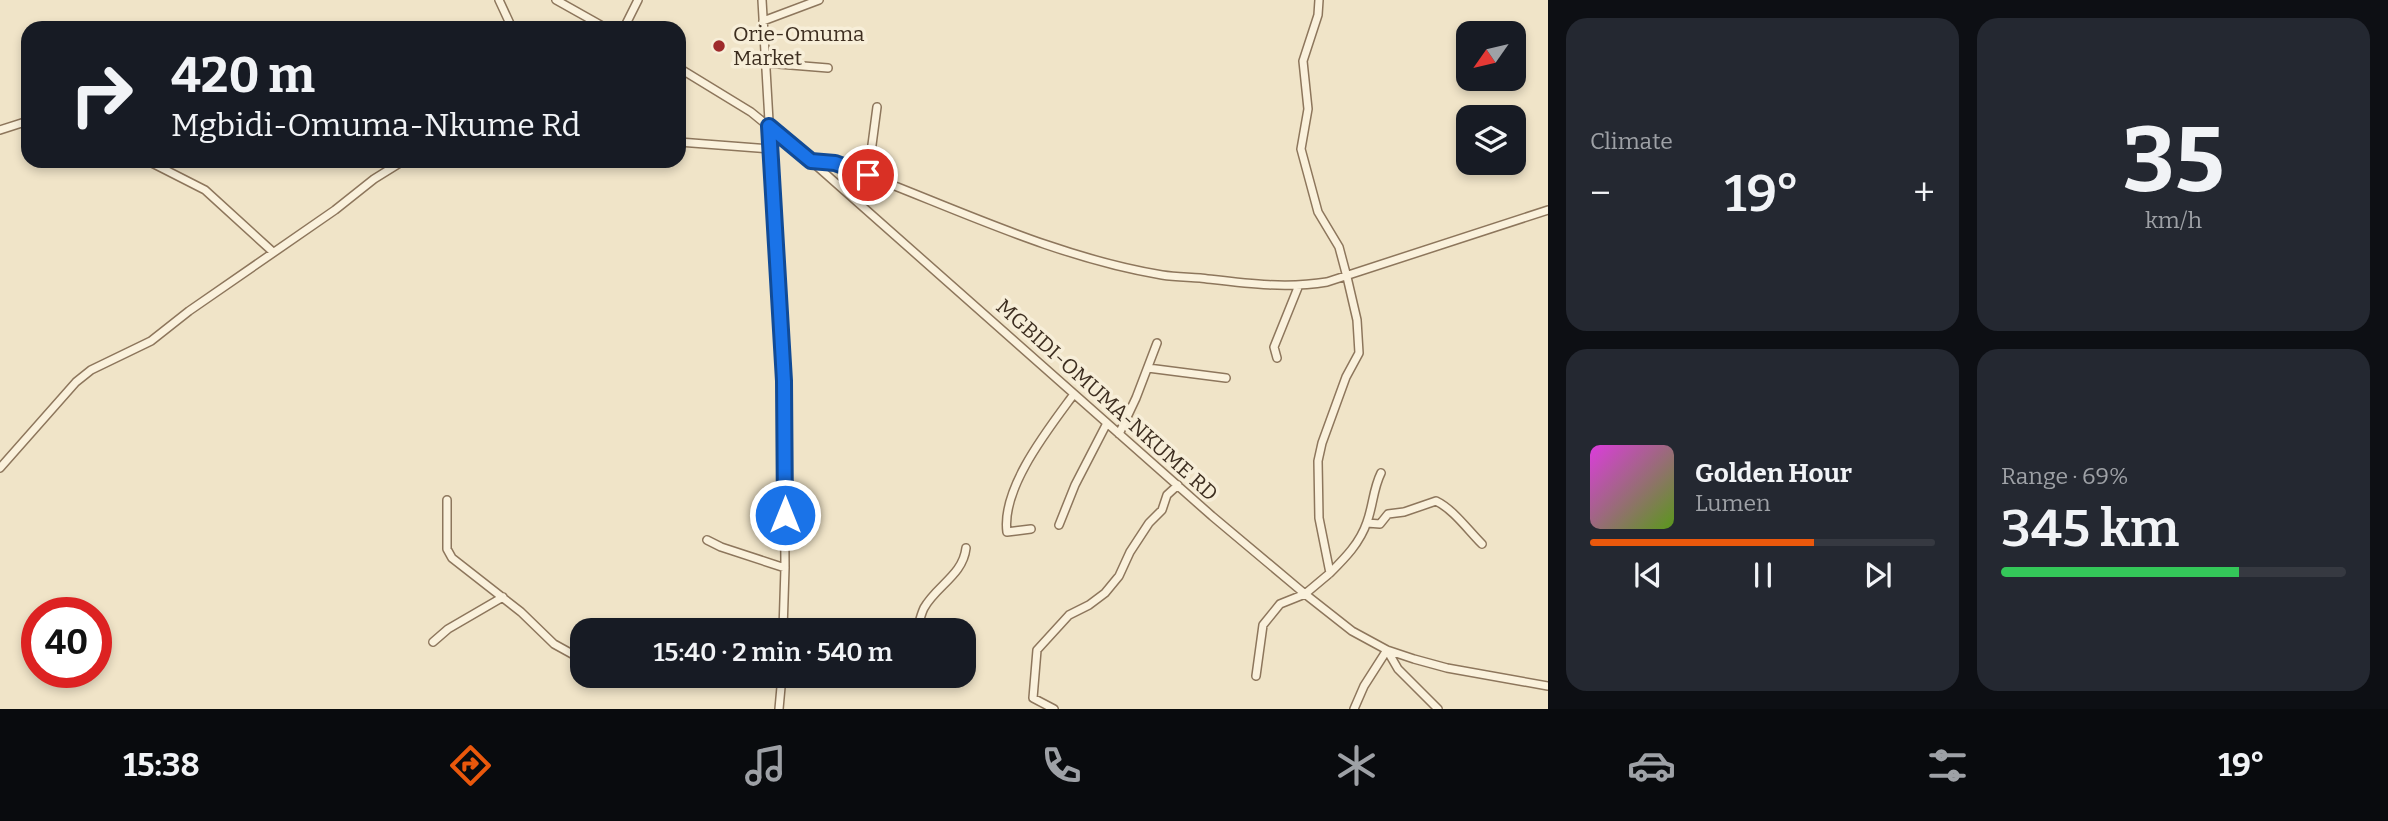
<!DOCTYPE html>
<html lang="en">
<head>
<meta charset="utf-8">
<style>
  :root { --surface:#171b24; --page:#242831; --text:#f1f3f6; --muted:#9ea1a6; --line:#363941; --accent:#ea580c }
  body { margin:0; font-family:Bitter,serif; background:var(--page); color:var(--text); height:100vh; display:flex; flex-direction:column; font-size:26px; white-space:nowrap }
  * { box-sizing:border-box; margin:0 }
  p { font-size:23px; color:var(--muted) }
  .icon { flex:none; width:38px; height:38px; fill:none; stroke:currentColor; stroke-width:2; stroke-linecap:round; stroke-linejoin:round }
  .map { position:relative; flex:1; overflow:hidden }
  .side { display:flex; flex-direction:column; gap:18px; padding:18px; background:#0d0f14; width:840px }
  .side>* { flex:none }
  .hud { position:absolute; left:21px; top:21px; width:665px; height:147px; border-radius:21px; box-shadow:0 4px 10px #0003; background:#171b24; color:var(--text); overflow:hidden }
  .needle { width:46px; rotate:236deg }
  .tools { position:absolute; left:1456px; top:21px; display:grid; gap:14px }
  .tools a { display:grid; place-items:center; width:70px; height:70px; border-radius:14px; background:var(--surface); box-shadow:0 4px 10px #0003; font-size:35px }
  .speed { position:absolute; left:21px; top:597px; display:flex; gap:14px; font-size:35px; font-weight:700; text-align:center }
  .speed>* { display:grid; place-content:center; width:91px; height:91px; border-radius:50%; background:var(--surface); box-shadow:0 4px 10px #0003; line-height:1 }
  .speed .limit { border:10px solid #d22; background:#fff; color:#111 }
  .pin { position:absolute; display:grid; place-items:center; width:60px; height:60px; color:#fff; margin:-30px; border:4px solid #fff; border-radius:50%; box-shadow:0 2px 7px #0007 }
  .me { position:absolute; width:77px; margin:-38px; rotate:0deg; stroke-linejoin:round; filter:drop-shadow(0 0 5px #0008) }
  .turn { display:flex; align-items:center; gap:24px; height:147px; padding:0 35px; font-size:32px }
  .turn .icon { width:91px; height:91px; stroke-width:2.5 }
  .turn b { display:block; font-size:49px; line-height:60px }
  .big { font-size:52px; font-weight:600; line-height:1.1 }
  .side .tile { flex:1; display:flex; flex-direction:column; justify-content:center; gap:10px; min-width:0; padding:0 24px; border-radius:21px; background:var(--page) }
  .side .dial { align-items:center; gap:0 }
  .dial b { font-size:91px; line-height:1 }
  .song { display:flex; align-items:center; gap:21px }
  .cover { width:84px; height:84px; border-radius:10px; background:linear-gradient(135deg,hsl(300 70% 55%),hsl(90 70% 35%)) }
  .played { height:7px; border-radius:4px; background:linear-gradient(90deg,var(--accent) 65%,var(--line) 65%) }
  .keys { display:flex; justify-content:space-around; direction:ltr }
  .heat { display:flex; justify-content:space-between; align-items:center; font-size:38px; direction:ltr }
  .charge { height:10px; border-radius:5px; background:linear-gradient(90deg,#34c759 69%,var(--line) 0) }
  .side .tiles { flex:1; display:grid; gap:18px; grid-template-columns:repeat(2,1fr) }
  .trip { position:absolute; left:570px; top:618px; width:406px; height:70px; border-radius:21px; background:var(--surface); box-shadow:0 4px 10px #0003; font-weight:600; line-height:70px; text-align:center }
  .dock { display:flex; height:112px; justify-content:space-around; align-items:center; background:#090b0e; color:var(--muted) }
  .dock .icon { width:49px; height:49px }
  .dock .on { color:var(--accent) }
  .dock b { font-size:32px; color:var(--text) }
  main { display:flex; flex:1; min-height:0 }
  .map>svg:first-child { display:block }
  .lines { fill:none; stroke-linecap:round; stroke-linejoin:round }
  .minor-casing { stroke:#8d765c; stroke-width:10 }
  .minor { stroke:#faf1dc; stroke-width:7 }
  .route-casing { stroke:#114b97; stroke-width:18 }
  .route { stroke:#1a73e8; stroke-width:12 }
  .poi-dot { fill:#9e2a2b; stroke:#f7eed8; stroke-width:2.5 }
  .labels { text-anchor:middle; stroke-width:7; stroke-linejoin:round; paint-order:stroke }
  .poi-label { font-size:21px; fill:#3d2e20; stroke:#f7eed8; text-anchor:start }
  .street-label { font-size:21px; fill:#3d2e20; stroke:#f7eed8 }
</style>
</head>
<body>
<main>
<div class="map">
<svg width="1548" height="709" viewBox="0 0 1548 709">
  <rect width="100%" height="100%" fill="#f0e4c8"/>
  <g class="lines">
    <defs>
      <path id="minor" d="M499,0L512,28
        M556,0L606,28
        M762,0L784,381L785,568L783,630
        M1319,0L1318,15L1303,61L1308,109L1301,149L1318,212L1339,247L1347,277L1357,320L1359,353L1346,377L1322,443L1318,461L1319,518L1330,573C1345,558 1360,543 1367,522C1373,506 1373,489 1381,473
        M763,21L819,0
        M624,28L638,0
        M766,63L828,68
        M679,68L751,112L811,161L1212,516L1305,594L1352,631L1387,650L1414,659L1447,668L1548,686
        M0,130L28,121
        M679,142L771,149
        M148,161L205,190L273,252
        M812,161L835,163C943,202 1048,256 1162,275C1175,277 1187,277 1200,278C1243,283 1284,289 1327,282L1548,210
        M868,175L877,107
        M1277,358L1274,347L1299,285
        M1148,368L1226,378
        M1119,434L1136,398L1157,343
        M0,468L76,382L91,370L151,341L189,311L335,210L374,179L403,161
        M447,500V549L452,558L521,612L554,644L583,660
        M1367,523L1380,524L1388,514L1404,512L1436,501C1453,509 1468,530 1482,544
        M1059,525L1075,485L1107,423
        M1031,529L1007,532C1001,488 1049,428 1074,394
        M707,540L721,547L785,568
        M917,630C919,623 921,614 924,608C936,586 963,575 966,548
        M433,642L448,629L503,597
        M1256,676L1263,625L1280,604L1305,594L1330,573
        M779,709L782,676
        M1054,709L1033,698L1037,650L1069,615L1089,605L1105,593L1119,576L1130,552L1149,523L1162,510L1167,495L1178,485
        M1354,709L1364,686L1387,650L1398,669L1438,709"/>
    </defs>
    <use href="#minor" class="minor-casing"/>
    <use href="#minor" class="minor"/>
  </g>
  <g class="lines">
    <defs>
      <path id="route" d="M785,515L784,381L769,126L811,161L835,163L868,175"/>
    </defs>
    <use href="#route" class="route-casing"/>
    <use href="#route" class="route"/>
  </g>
  <circle class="poi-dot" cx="719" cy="46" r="7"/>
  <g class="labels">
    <g class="poi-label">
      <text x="733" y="41">Orie-Omuma<tspan x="733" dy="24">Market</tspan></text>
    </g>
    <g class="street-label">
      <text transform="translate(1107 400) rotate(42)" y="7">MGBIDI-OMUMA-NKUME RD</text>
    </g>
  </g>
</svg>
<div class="tools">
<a><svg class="needle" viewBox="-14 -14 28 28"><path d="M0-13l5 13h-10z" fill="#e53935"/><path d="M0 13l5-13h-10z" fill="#9ea1a6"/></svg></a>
<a><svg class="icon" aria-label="layers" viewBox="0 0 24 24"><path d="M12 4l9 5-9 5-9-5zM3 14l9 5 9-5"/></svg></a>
</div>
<div class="speed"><div class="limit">40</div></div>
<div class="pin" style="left:868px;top:175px;background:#d93025"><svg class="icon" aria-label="arrive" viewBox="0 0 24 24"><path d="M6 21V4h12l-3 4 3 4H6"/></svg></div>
<svg class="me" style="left:785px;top:515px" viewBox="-20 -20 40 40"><circle r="17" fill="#1a73e8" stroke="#fff" stroke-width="3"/><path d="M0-11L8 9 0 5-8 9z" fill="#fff"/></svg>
<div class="trip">15:40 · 2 min · 540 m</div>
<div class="hud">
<div class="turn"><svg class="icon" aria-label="right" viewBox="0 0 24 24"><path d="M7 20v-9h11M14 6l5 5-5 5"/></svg><div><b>420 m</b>Mgbidi-Omuma-Nkume Rd</div></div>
</div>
</div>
<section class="side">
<div class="tiles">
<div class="tile"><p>Climate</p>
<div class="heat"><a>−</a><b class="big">19°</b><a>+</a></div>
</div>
<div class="tile dial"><b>35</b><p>km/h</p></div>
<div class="tile">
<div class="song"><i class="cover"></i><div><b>Golden Hour</b><p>Lumen</p></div></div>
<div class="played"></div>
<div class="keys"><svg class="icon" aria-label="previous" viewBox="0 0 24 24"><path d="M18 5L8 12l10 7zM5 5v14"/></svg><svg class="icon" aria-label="pause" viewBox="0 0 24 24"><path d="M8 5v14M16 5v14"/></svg><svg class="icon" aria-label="next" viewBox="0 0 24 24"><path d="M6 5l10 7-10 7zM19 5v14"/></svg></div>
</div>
<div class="tile"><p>Range · 69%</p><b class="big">345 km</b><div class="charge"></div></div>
</div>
</section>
</main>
<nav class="dock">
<b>15:38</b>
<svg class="icon on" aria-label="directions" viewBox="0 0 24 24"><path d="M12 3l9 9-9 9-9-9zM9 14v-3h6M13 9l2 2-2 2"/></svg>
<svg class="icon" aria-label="music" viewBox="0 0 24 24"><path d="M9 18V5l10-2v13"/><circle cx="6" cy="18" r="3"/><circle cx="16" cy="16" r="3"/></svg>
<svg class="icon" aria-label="phone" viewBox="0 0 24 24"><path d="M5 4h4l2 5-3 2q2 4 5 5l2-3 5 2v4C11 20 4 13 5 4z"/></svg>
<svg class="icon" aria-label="climate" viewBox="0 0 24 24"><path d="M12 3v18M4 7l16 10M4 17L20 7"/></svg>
<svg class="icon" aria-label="car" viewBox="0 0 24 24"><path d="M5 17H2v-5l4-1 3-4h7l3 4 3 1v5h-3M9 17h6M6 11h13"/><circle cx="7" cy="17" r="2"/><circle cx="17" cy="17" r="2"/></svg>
<svg class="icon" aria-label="filters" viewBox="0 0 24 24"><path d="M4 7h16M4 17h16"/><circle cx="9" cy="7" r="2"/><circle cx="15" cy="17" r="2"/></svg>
<b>19°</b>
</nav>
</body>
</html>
